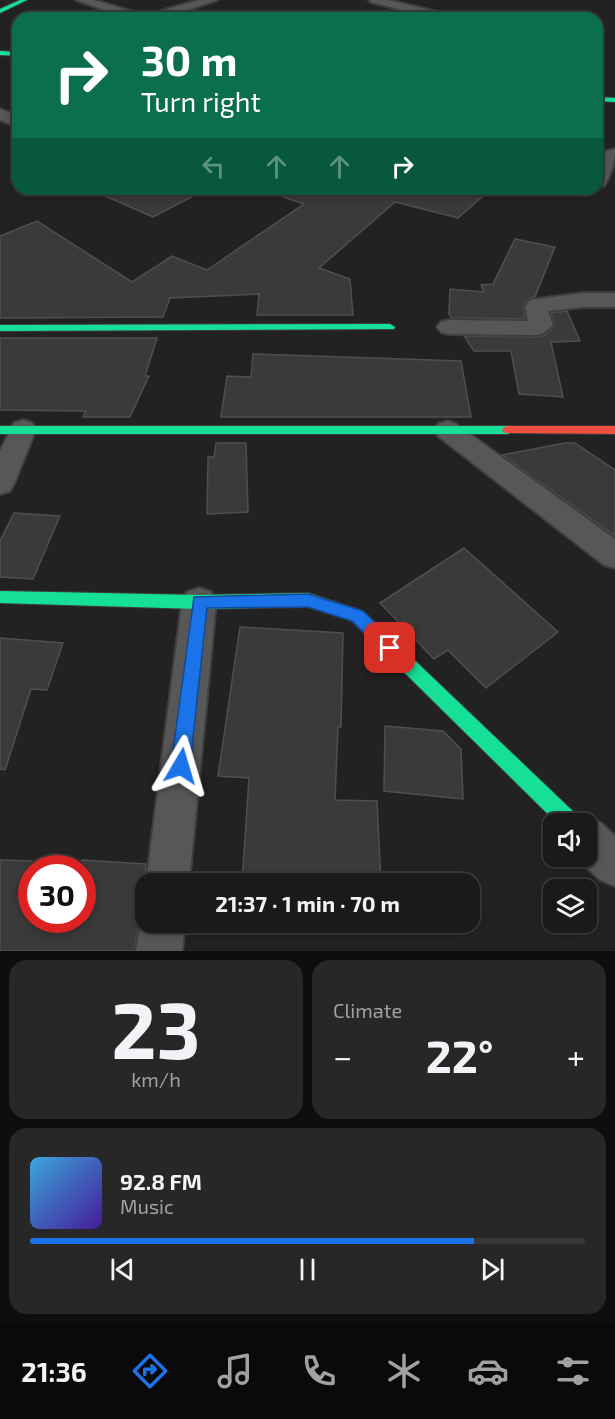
<!DOCTYPE html>
<html lang="en">
<head>
<meta charset="utf-8">
<style>
  :root { --surface:#1a1a1a; --page:#272727; --text:#f1f3f6; --muted:#9fa1a2; --line:#383839; --accent:#1a73e8 }
  body { margin:0; font-family:"Exo 2",sans-serif; background:var(--page); color:var(--text); height:100vh; display:flex; flex-direction:column; font-size:22px; white-space:nowrap }
  * { box-sizing:border-box; margin:0 }
  p { font-size:20px; color:var(--muted) }
  .icon { flex:none; width:33px; height:33px; fill:none; stroke:currentColor; stroke-width:2; stroke-linecap:round; stroke-linejoin:round }
  .map { position:relative; height:951px; overflow:hidden }
  .details { display:flex; flex-direction:column; gap:9px; padding:9px; background:#0e0e0e; flex:1 }
  .details>* { flex:none }
  .banner { position:absolute; left:12px; top:12px; width:591px; height:183px; border-radius:18px; box-shadow:0 3px 9px #0003,0 0 0 2px var(--line); background:#0b6e4f; color:#fff; overflow:hidden }
  .buttons { position:absolute; left:543px; top:813px; display:grid; gap:12px }
  .buttons a { display:grid; place-items:center; width:54px; height:54px; border-radius:12px; background:var(--surface); box-shadow:0 3px 9px #0003,0 0 0 2px var(--line); font-size:30px }
  .speed { position:absolute; left:18px; top:855px; display:flex; gap:12px; font-size:30px; font-weight:700; text-align:center }
  .speed>* { display:grid; place-content:center; width:78px; height:78px; border-radius:50%; background:var(--surface); box-shadow:0 3px 9px #0003,0 0 0 2px var(--line); line-height:1 }
  .speed .limit { border:9px solid #d22; background:#fff; color:#111 }
  .pin { position:absolute; display:grid; place-items:center; width:51px; height:51px; color:#fff; margin:-26px; border-radius:12px; box-shadow:0 3px 9px #0006 }
  .me { position:absolute; width:66px; margin:-33px; rotate:7deg; stroke-linejoin:round; filter:drop-shadow(0 0 4px #0008) }
  .turn { display:flex; align-items:center; gap:21px; height:126px; padding:0 30px; font-size:27px }
  .turn .icon { width:78px; height:78px; stroke-width:2.5 }
  .turn b { display:block; font-size:42px; line-height:51px }
  .lanes { display:flex; align-items:center; height:57px; padding:0 30px; background:#0003; justify-content:center; gap:30px; direction:ltr }
  .lanes .off { opacity:.35 }
  .big { font-size:45px; font-weight:700; line-height:1.1 }
  .details .card { flex:1; display:flex; flex-direction:column; justify-content:center; gap:9px; min-width:0; padding:0 21px; border-radius:18px; background:var(--page) }
  .details .dial { align-items:center; gap:0 }
  .dial b { font-size:78px; line-height:1 }
  .song { display:flex; align-items:center; gap:18px }
  .cover { width:72px; height:72px; border-radius:9px; background:linear-gradient(135deg,hsl(200 70% 55%),hsl(260 70% 35%)) }
  .played { height:6px; border-radius:3px; background:linear-gradient(90deg,var(--accent) 80%,var(--line) 80%) }
  .keys { display:flex; justify-content:space-around; direction:ltr }
  .heat { display:flex; justify-content:space-between; align-items:center; font-size:33px; direction:ltr }
  .details .tiles { flex:1; display:grid; gap:9px; grid-template-columns:1fr 1fr }
  .card:last-child { grid-column:span 2 }
  .trip { position:absolute; left:135px; top:873px; width:345px; height:60px; border-radius:18px; background:var(--surface); box-shadow:0 3px 9px #0003,0 0 0 2px var(--line); font-weight:700; line-height:60px; text-align:center }
  .tabs { display:flex; height:96px; justify-content:space-around; align-items:center; background:#0a0a0a; color:var(--muted) }
  .tabs .icon { width:42px; height:42px }
  .tabs .current { color:var(--accent) }
  .tabs b { font-size:27px; color:var(--text) }
  .map>svg:first-child { display:block }
  .building { fill:#3a3a3a; stroke:#4f4f4f; stroke-width:1.5 }
  .lines { fill:none; stroke-linecap:round; stroke-linejoin:round }
  .street-casing { stroke:#3e3e3e; stroke-width:4 }
  .fast-casing { stroke:#3e3e3e; stroke-width:2 }
  .jam-casing { stroke:#3e3e3e; stroke-width:2 }
  .street { fill:#575757; fill-rule:evenodd }
  .fast { fill:#16e098; fill-rule:evenodd }
  .jam { fill:#f24e42; fill-rule:evenodd }
  .route { fill:#1a73e8; stroke:#114b97; stroke-width:1.5 }
</style>
</head>
<body>
<div class="map">
<svg width="615" height="951" viewBox="0 0 615 951">
  <rect width="100%" height="100%" fill="#222"/>
  <path class="building" d="M89,189H207L153,217Z
    M272,189H491L458,218L395,202L319,268L350,279L353,315H257L259,294L170,298L163,317L0,318V236L37,221L132,282L172,256L207,270L304,204L271,193Z
    M515,239L555,247L535,297L528,299L523,306L525,319L452,318L449,314L450,289L484,292L481,285L493,284Z
    M567,311L580,341L551,342L563,397L519,394L511,351H474L464,336L537,337L545,335L555,326L551,313Z
    M0,338H157L145,376H149L130,417H83L86,411L0,410Z
    M253,354L461,361L471,417H221L227,376L251,377Z
    M216,443H246L248,512L207,514L208,457H214Z
    M565,443H575L615,470V536L502,455Z
    M14,513L60,516L33,579L0,577V541Z
    M464,548L558,632L486,688L448,650L434,659L380,603Z
    M240,627L343,633L341,727H338L335,800L377,801L381,884H242L249,778L218,776Z
    M0,638L63,643L47,690L31,689L5,770L0,769Z
    M385,726L443,731L461,749L463,799L384,791Z
    M0,860L32,861V920H82V860L146,864L144,884L146,901L139,922L134,951H0Z"/>
  <g class="lines">
    <defs>
      <path id="street" d="M76,0H94L143,15L145,18L147,15L199,0H217L164,18H127Z
        M369,0H388L437,12L439,15L431,18L371,2Z
        M0,109L18,116V127L0,120Z
        M615,149C615,161 611,175 604,186L597,187V157L600,153Z
        M583,293H615V307H583L548,311L553,325L544,333L536,335L449,334L441,332L437,327L441,322L449,320L528,321L525,307L530,300Z
        M23,420L32,423L36,429L14,484L10,491L0,494V451L14,423Z
        M447,421L456,424L615,539V568L604,565L438,436L434,430L438,424Z
        M199,588L211,592L216,602L189,884H146L182,602L187,592Z
        M586,817L601,823L615,836V886L600,880L575,856H586V824H571Z
        M146,910V922H185L182,951H136L141,922Z"/>
      <path id="fast" d="M20,0H27L0,13V9Z
        M0,51L18,52V56L0,55Z
        M597,97L615,98V102L597,101Z
        M390,324L395,327L394,329L0,331V325Z
        M0,426H508L514,430L508,434H0Z
        M0,591L199,595L308,593L363,611L579,817L582,824H558L352,621L308,607L199,609L0,603Z"/>
      <path id="jam" d="M508,426H615V434L504,433L502,430L504,427Z"/>
    </defs>
    <use href="#street" class="street-casing"/>
    <use href="#fast" class="fast-casing"/>
    <use href="#jam" class="jam-casing"/>
    <use href="#street" class="street"/>
    <use href="#fast" class="fast"/>
    <use href="#jam" class="jam"/>
  </g>
  <path class="route" d="M308,594L363,611L396,643L398,648L396,653L390,655L384,653L352,621L308,607L207,608L190,766L187,773L181,775L174,773L171,766L194,597Z"/>
</svg>
<div class="buttons">
<a><svg class="icon" aria-label="sound" viewBox="0 0 24 24"><path d="M4 9h4l5-4v14l-5-4H4zM17 9q2 3 0 6"/></svg></a>
<a><svg class="icon" aria-label="layers" viewBox="0 0 24 24"><path d="M12 4l9 5-9 5-9-5zM3 14l9 5 9-5"/></svg></a>
</div>
<div class="speed"><div class="limit">30</div></div>
<div class="pin" style="left:390px;top:648px;background:#d93025"><svg class="icon" aria-label="arrive" viewBox="0 0 24 24"><path d="M6 21V4h12l-3 4 3 4H6"/></svg></div>
<svg class="me" style="left:181px;top:766px" viewBox="-20 -20 40 40"><path d="M0-17L14 15 0 8-14 15z" fill="#1a73e8" stroke="#fff" stroke-width="4"/></svg>
<div class="trip">21:37 · 1 min · 70 m</div>
<div class="banner">
<div class="turn"><svg class="icon" aria-label="right" viewBox="0 0 24 24"><path d="M7 20v-9h11M14 6l5 5-5 5"/></svg><div><b>30 m</b>Turn right</div></div>
<div class="lanes"><svg class="icon off" aria-label="left" viewBox="0 0 24 24"><path d="M17 20v-9H6M10 6l-5 5 5 5"/></svg><svg class="icon off" aria-label="ahead" viewBox="0 0 24 24"><path d="M12 20V5M6 11l6-6 6 6"/></svg><svg class="icon off" aria-label="ahead" viewBox="0 0 24 24"><path d="M12 20V5M6 11l6-6 6 6"/></svg><svg class="icon" aria-label="right" viewBox="0 0 24 24"><path d="M7 20v-9h11M14 6l5 5-5 5"/></svg></div>
</div>
</div>
<section class="details">
<div class="tiles">
<div class="card dial"><b>23</b><p>km/h</p></div>
<div class="card"><p>Climate</p>
<div class="heat"><a>−</a><b class="big">22°</b><a>+</a></div>
</div>
<div class="card">
<div class="song"><i class="cover"></i><div><b>92.8 FM</b><p>Music</p></div></div>
<div class="played"></div>
<div class="keys"><svg class="icon" aria-label="previous" viewBox="0 0 24 24"><path d="M18 5L8 12l10 7zM5 5v14"/></svg><svg class="icon" aria-label="pause" viewBox="0 0 24 24"><path d="M8 5v14M16 5v14"/></svg><svg class="icon" aria-label="next" viewBox="0 0 24 24"><path d="M6 5l10 7-10 7zM19 5v14"/></svg></div>
</div>
</div>
</section>
<nav class="tabs">
<b>21:36</b>
<svg class="icon current" aria-label="directions" viewBox="0 0 24 24"><path d="M12 3l9 9-9 9-9-9zM9 14v-3h6M13 9l2 2-2 2"/></svg>
<svg class="icon" aria-label="music" viewBox="0 0 24 24"><path d="M9 18V5l10-2v13"/><circle cx="6" cy="18" r="3"/><circle cx="16" cy="16" r="3"/></svg>
<svg class="icon" aria-label="phone" viewBox="0 0 24 24"><path d="M5 4h4l2 5-3 2q2 4 5 5l2-3 5 2v4C11 20 4 13 5 4z"/></svg>
<svg class="icon" aria-label="climate" viewBox="0 0 24 24"><path d="M12 3v18M4 7l16 10M4 17L20 7"/></svg>
<svg class="icon" aria-label="car" viewBox="0 0 24 24"><path d="M5 17H2v-5l4-1 3-4h7l3 4 3 1v5h-3M9 17h6M6 11h13"/><circle cx="7" cy="17" r="2"/><circle cx="17" cy="17" r="2"/></svg>
<svg class="icon" aria-label="filters" viewBox="0 0 24 24"><path d="M4 7h16M4 17h16"/><circle cx="9" cy="7" r="2"/><circle cx="15" cy="17" r="2"/></svg>
</nav>
</body>
</html>
